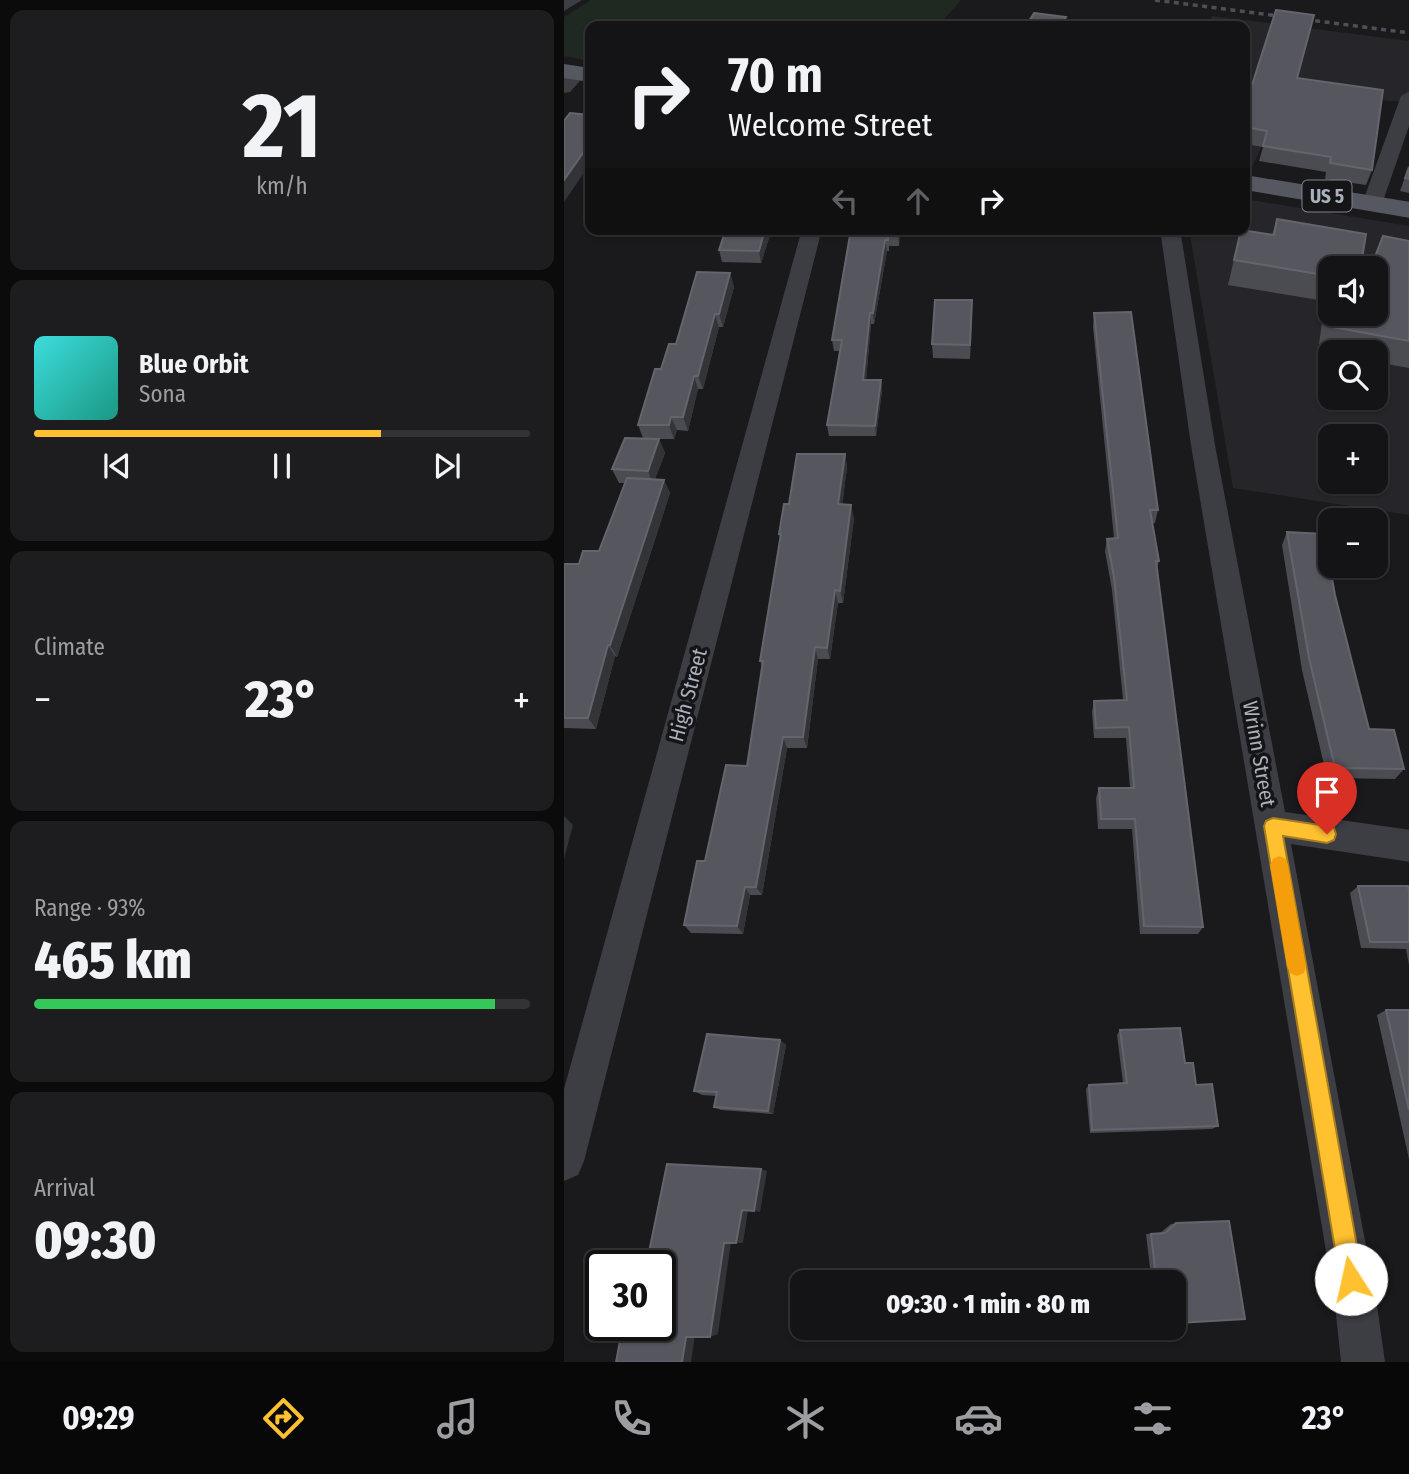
<!DOCTYPE html>
<html lang="en">
<head>
<meta charset="utf-8">
<style>
  :root { --surface:#141416; --page:#1d1d1f; --text:#f1f3f6; --muted:#9d9ea1; --line:#333335; --accent:#ffc130 }
  body { margin:0; font-family:"Fira Sans Condensed",sans-serif; background:var(--page); color:var(--text); height:100vh; display:flex; flex-direction:column; font-size:26px; white-space:nowrap }
  * { box-sizing:border-box; margin:0 }
  p { font-size:23px; color:var(--muted) }
  .icon { flex:none; width:38px; height:38px; fill:none; stroke:currentColor; stroke-width:2; stroke-linecap:round; stroke-linejoin:round }
  .map { position:relative; flex:1; overflow:hidden }
  .panel { display:flex; flex-direction:column; gap:10px; padding:10px; background:#0b0b0c; width:564px }
  .panel>* { flex:none }
  .hud { position:absolute; left:21px; top:21px; width:665px; height:214px; border-radius:14px; box-shadow:0 2px 5px #0004,0 0 0 2px var(--line); background:#141416; color:var(--text); overflow:hidden }
  .buttons { position:absolute; left:754px; top:256px; display:grid; gap:14px }
  .buttons a { display:grid; place-items:center; width:70px; height:70px; border-radius:14px; background:var(--surface); box-shadow:0 2px 5px #0004,0 0 0 2px var(--line); font-size:35px }
  .speed { position:absolute; left:21px; top:1250px; display:flex; gap:14px; font-size:35px; font-weight:700; text-align:center }
  .speed>* { display:grid; place-content:center; width:91px; height:91px; border-radius:50%; background:var(--surface); box-shadow:0 2px 5px #0004,0 0 0 2px var(--line); line-height:1 }
  .speed .limit { border:4px solid #111; border-radius:10px; background:#fff; color:#111 }
  .pin { position:absolute; display:grid; place-items:center; width:60px; height:60px; color:#fff; margin:-72px -30px; border-radius:50% 50% 50% 0; rotate:-45deg; box-shadow:0 0 7px #0007 }
  .pin .icon { rotate:45deg }
  .me { position:absolute; width:77px; margin:-38px; rotate:350deg; stroke-linejoin:round; filter:drop-shadow(0 0 5px #0008) }
  .turn { display:flex; align-items:center; gap:24px; height:147px; padding:0 28px; font-size:32px }
  .turn .icon { width:91px; height:91px; stroke-width:2.5 }
  .turn b { display:block; font-size:49px; line-height:60px }
  .lanes { display:flex; align-items:center; height:66px; padding:0 28px; background:#0003; justify-content:center; gap:35px; direction:ltr }
  .lanes .off { opacity:.35 }
  .big { font-size:52px; font-weight:800; line-height:1.1 }
  .panel .tile { flex:1; display:flex; flex-direction:column; justify-content:center; gap:10px; min-width:0; padding:0 24px; border-radius:14px; background:var(--page) }
  .panel .dial { align-items:center; gap:0 }
  .dial b { font-size:91px; line-height:1 }
  .song { display:flex; align-items:center; gap:21px }
  .cover { width:84px; height:84px; border-radius:10px; background:linear-gradient(135deg,hsl(180 70% 55%),hsl(170 70% 35%)) }
  .played { height:7px; border-radius:4px; background:linear-gradient(90deg,var(--accent) 70%,var(--line) 70%) }
  .keys { display:flex; justify-content:space-around; direction:ltr }
  .heat { display:flex; justify-content:space-between; align-items:center; font-size:38px; direction:ltr }
  .charge { height:10px; border-radius:5px; background:linear-gradient(90deg,#34c759 93%,var(--line) 0) }
  .trip { position:absolute; left:226px; top:1270px; width:396px; height:70px; border-radius:14px; background:var(--surface); box-shadow:0 2px 5px #0004,0 0 0 2px var(--line); font-weight:800; line-height:70px; text-align:center }
  .tabs { display:flex; height:112px; justify-content:space-around; align-items:center; background:#080809; color:var(--muted) }
  .tabs .icon { width:49px; height:49px }
  .tabs .selected { color:var(--accent) }
  .tabs b { font-size:32px; color:var(--text) }
  main { display:flex; flex:1; min-height:0 }
  .map>svg:first-child { display:block }
  .built { fill:#26262a; fill-rule:evenodd }
  .green { fill:#1f2921 }
  .lines { fill:none; stroke-linecap:round; stroke-linejoin:round }
  .street { fill:#3d3d44; fill-rule:evenodd }
  .primary { fill:#565861; fill-rule:evenodd }
  .rail { stroke:#4d4f57; stroke-width:3.5; stroke-dasharray:5 4.5; stroke-linecap:butt }
  .wall { fill:#4b4c52; fill-rule:evenodd }
  .shaded-wall { fill:#333438 }
  .building { fill:#56575e; stroke:#63656c; stroke-width:2 }
  .route { fill:#ffc130; stroke:#a67d1f; stroke-width:2 }
  .slow { fill:#f59e0b }
  .labels { text-anchor:middle; stroke-width:7; stroke-linejoin:round; paint-order:stroke }
  .shield { fill:#151518; stroke:#7e828c; stroke-width:2 }
  .shield-label { font-size:19px; font-weight:bold; fill:#abb0bd }
  .street-label { font-size:21px; fill:#abb0bd; stroke:#151518 }
</style>
</head>
<body>
<main>
<section class="panel">
<div class="tile dial"><b>21</b><p>km/h</p></div>
<div class="tile">
<div class="song"><i class="cover"></i><div><b>Blue Orbit</b><p>Sona</p></div></div>
<div class="played"></div>
<div class="keys"><svg class="icon" aria-label="previous" viewBox="0 0 24 24"><path d="M18 5L8 12l10 7zM5 5v14"/></svg><svg class="icon" aria-label="pause" viewBox="0 0 24 24"><path d="M8 5v14M16 5v14"/></svg><svg class="icon" aria-label="next" viewBox="0 0 24 24"><path d="M6 5l10 7-10 7zM19 5v14"/></svg></div>
</div>
<div class="tile"><p>Climate</p>
<div class="heat"><a>−</a><b class="big">23°</b><a>+</a></div>
</div>
<div class="tile"><p>Range · 93%</p><b class="big">465 km</b><div class="charge"></div></div>
<div class="tile"><p>Arrival</p><b class="big">09:30</b></div>
</section>
<div class="map">
<svg width="846" height="1362" viewBox="0 0 846 1362">
  <rect width="100%" height="100%" fill="#1a1a1d"/>
  <path class="built" d="M648,16L845,41V101H825L787,96L708,125L686,171L681,170V26H643Z
    M681,199L845,226V515L669,488L625,229H681ZM766,268H812V313H766ZM766,352H812V397H766ZM766,436H812V481H766Z"/>
  <path class="green" d="M27,0H397L374,26H26V61L0,56V17Z"/>
  <g class="lines">
    <path class="street" d="M0,0H18L0,11Z
      M14,68L23,73L6,92L0,93V78L8,69Z
      M846,91V123L818,204L815,208H801L798,204L837,96Z
      M238,229H258L20,1161L14,1175L0,1181V1089Z
      M596,229H616L651,445L721,812L846,830V862L727,844L813,1305L821,1362H777L771,1305L627,445Z"/>
    <path class="primary" d="M0,64L26,68V82L0,78Z
      M681,175L846,202V218L681,190Z"/>
    <path class="rail" d="M591,0L846,33"/>
  </g>
  <path class="wall" d="M733,78L808,170L802,185L761,179L762,172L695,161L699,147L681,144V87L687,88Z
    M845,166V193L836,191Z
    M713,219L798,259L809,262L845,241V368L812,362V352H766V354L754,351L761,301L664,285L677,230L708,235ZM766,268L812,313H766Z
    M104,229H208L197,263L158,262L155,250L160,234Z
    M287,229H336L335,246H325V251H323L310,324H307L302,380H317L318,391L312,436H265L263,425L276,351H270L268,340Z
    M166,273L170,287L159,327H155L139,389H134L124,431L113,430L110,439H83H95L101,453L91,479L100,480L106,493L53,657L51,656L32,729L0,728V564H15L35,551L61,483H55L48,469L79,438L74,425L97,369L112,344Z
    M530,313L594,510L591,523H588L595,561L593,568L639,927L634,934H576L568,829H534L532,798L535,788H566L562,738H530L528,712L530,701L559,700L548,590L541,551L543,539L550,538L529,327Z
    M408,314L406,359L369,358L368,344Z
    M281,454L283,467L278,504L290,518L279,603H274L266,659H254L243,748H223L198,895H186L179,934L127,933L120,925L141,861L183,766L198,666L196,661L216,539L215,534L225,504Z
    M723,532L771,595L805,729L840,769L831,779L763,778L738,670L718,545Z
    M794,886L845,891V965L842,949L797,948L786,893Z
    M822,1010H845V1159L813,1015Z
    M556,1030L621,1063L654,1126L648,1129L526,1133L522,1089L525,1085L559,1083L553,1035Z
    M216,1040L222,1045L209,1114L157,1110L150,1107L153,1096L138,1095L130,1091Z
    M665,1221L614,1323L609,1321V1283H603V1276L592,1277L587,1276L582,1234L596,1233L607,1224Z"/>
  <path class="shaded-wall" d="M502,17V26H497Z
    M26,143V164L0,202V180Z
    M201,229H208L197,263L195,251Z
    M334,229H336L335,246L334,235Z
    M321,240L323,251L310,324L309,313Z
    M166,273L170,287L159,327L155,314Z
    M408,300V314L406,359V345Z
    M306,313L307,324L301,391L299,380Z
    M151,314L155,327L139,389L134,376Z
    M130,376L134,389L124,431L119,417Z
    M317,380L318,391L312,436L311,426Z
    M107,417L113,430L110,439L105,425Z
    M95,439L101,453L89,485L84,471Z
    M281,454L283,467L277,517L274,504Z
    M100,480L106,493L53,657L46,645Z
    M287,505L290,518L279,603L276,591Z
    M271,590L274,603L266,659L263,648Z
    M44,645L51,656L32,729L24,718Z
    M251,647L254,659L243,748L239,737Z
    M219,737L223,748L198,895L192,887Z
    M0,816L9,825L0,859Z
    M181,887L186,895L179,934L173,926Z
    M216,1040L222,1045L209,1114L204,1111Z
    M197,1169L203,1171L196,1212L190,1211Z
    M178,1210L184,1211L179,1243H172Z
    M167,1242L154,1334L146,1337L160,1243Z
    M131,1334L127,1362H118L122,1337Z"/>
  <path class="building" d="M712,10L750,15L733,78L819,90L808,170L766,163L767,157L699,146L703,131L681,127V87L687,88Z
    M470,13L502,17L497,26H462Z
    M6,113L26,115V143L0,180V121Z
    M845,167V179L841,178Z
    M713,219L802,234L798,259L809,262L819,236L845,241V341L763,326L766,301V313H812V268H766V276L670,260L677,230L710,235Z
    M162,229H201L195,251L155,250Z
    M287,229H334V235H324V240H321L309,313H306L299,380H317L311,426L263,425L278,340H268Z
    M133,272L166,273L155,314H151L134,376H130L119,417H107L105,425H74L91,369H97L105,344H112Z
    M371,300H408L406,345L368,344Z
    M567,312L594,510H586L595,561H592L639,927L580,926L571,819H537L535,788H570L565,727L532,728L530,701L563,700L550,577L543,539L554,538L530,313Z
    M61,438L95,439L84,471L48,469Z
    M233,454H281L274,504L287,505L276,591L271,590L263,648L251,647L239,737H219L192,887H181L173,926L120,925L133,861H141L162,765L183,766L199,661H196L217,534H215L220,504H225Z
    M63,478L100,480L46,645H44L24,718H0V564H15L19,551H35Z
    M723,532L760,534L771,595L805,729L830,730L840,769L771,768L745,658Z
    M794,886H844L845,891V942H806Z
    M822,1010H845V1110Z
    M616,1028L621,1063H629L632,1085L648,1084L654,1126L528,1130L525,1085L563,1083L556,1030Z
    M143,1034L216,1040L204,1111L150,1107L153,1092L130,1091Z
    M103,1164L197,1169L190,1211L178,1210L172,1243H160L146,1337H122L118,1362H52L59,1325H96V1265H71L72,1257H84Z
    M665,1221L681,1319L614,1323L608,1276L592,1277L587,1234L601,1233L612,1223Z"/>
  <path class="route" d="M709,818L763,826L770,828L772,834L770,840L763,843L719,836L799,1279L795,1287L787,1290L779,1287L776,1279L700,826L702,821Z"/>
  <path class="slow" d="M715,856L722,859L724,865L742,966L740,973L733,976L726,973L723,966L706,865L709,859Z"/>
  <g class="labels">
    <rect class="shield" x="738.5" y="180.5" width="49" height="31" rx="5"/>
    <g class="shield-label">
      <text x="763" y="203">US 5</text>
    </g>
    <g class="street-label">
      <text transform="translate(124 695) rotate(-75)" y="7">High Street</text>
      <text transform="translate(695 754) rotate(80)" y="7">Wrinn Street</text>
    </g>
  </g>
</svg>
<div class="buttons">
<a><svg class="icon" aria-label="sound" viewBox="0 0 24 24"><path d="M4 9h4l5-4v14l-5-4H4zM17 9q2 3 0 6"/></svg></a>
<a><svg class="icon" aria-label="search" viewBox="0 0 24 24"><circle cx="10" cy="10" r="6"/><path d="M15 15l6 6"/></svg></a>
<a>+</a>
<a>−</a>
</div>
<div class="speed"><div class="limit">30</div></div>
<div class="pin" style="left:763px;top:834px;background:#d93025"><svg class="icon" aria-label="arrive" viewBox="0 0 24 24"><path d="M6 21V4h12l-3 4 3 4H6"/></svg></div>
<svg class="me" style="left:787px;top:1279px" viewBox="-20 -20 40 40"><circle r="19" fill="#fff"/><path d="M0-13L10 11 0 6-10 11z" fill="#ffc130"/></svg>
<div class="trip">09:30 · 1 min · 80 m</div>
<div class="hud">
<div class="turn"><svg class="icon" aria-label="right" viewBox="0 0 24 24"><path d="M7 20v-9h11M14 6l5 5-5 5"/></svg><div><b>70 m</b>Welcome Street</div></div>
<div class="lanes"><svg class="icon off" aria-label="left" viewBox="0 0 24 24"><path d="M17 20v-9H6M10 6l-5 5 5 5"/></svg><svg class="icon off" aria-label="ahead" viewBox="0 0 24 24"><path d="M12 20V5M6 11l6-6 6 6"/></svg><svg class="icon" aria-label="right" viewBox="0 0 24 24"><path d="M7 20v-9h11M14 6l5 5-5 5"/></svg></div>
</div>
</div>
</main>
<nav class="tabs">
<b>09:29</b>
<svg class="icon selected" aria-label="directions" viewBox="0 0 24 24"><path d="M12 3l9 9-9 9-9-9zM9 14v-3h6M13 9l2 2-2 2"/></svg>
<svg class="icon" aria-label="music" viewBox="0 0 24 24"><path d="M9 18V5l10-2v13"/><circle cx="6" cy="18" r="3"/><circle cx="16" cy="16" r="3"/></svg>
<svg class="icon" aria-label="phone" viewBox="0 0 24 24"><path d="M5 4h4l2 5-3 2q2 4 5 5l2-3 5 2v4C11 20 4 13 5 4z"/></svg>
<svg class="icon" aria-label="climate" viewBox="0 0 24 24"><path d="M12 3v18M4 7l16 10M4 17L20 7"/></svg>
<svg class="icon" aria-label="car" viewBox="0 0 24 24"><path d="M5 17H2v-5l4-1 3-4h7l3 4 3 1v5h-3M9 17h6M6 11h13"/><circle cx="7" cy="17" r="2"/><circle cx="17" cy="17" r="2"/></svg>
<svg class="icon" aria-label="filters" viewBox="0 0 24 24"><path d="M4 7h16M4 17h16"/><circle cx="9" cy="7" r="2"/><circle cx="15" cy="17" r="2"/></svg>
<b>23°</b>
</nav>
</body>
</html>
